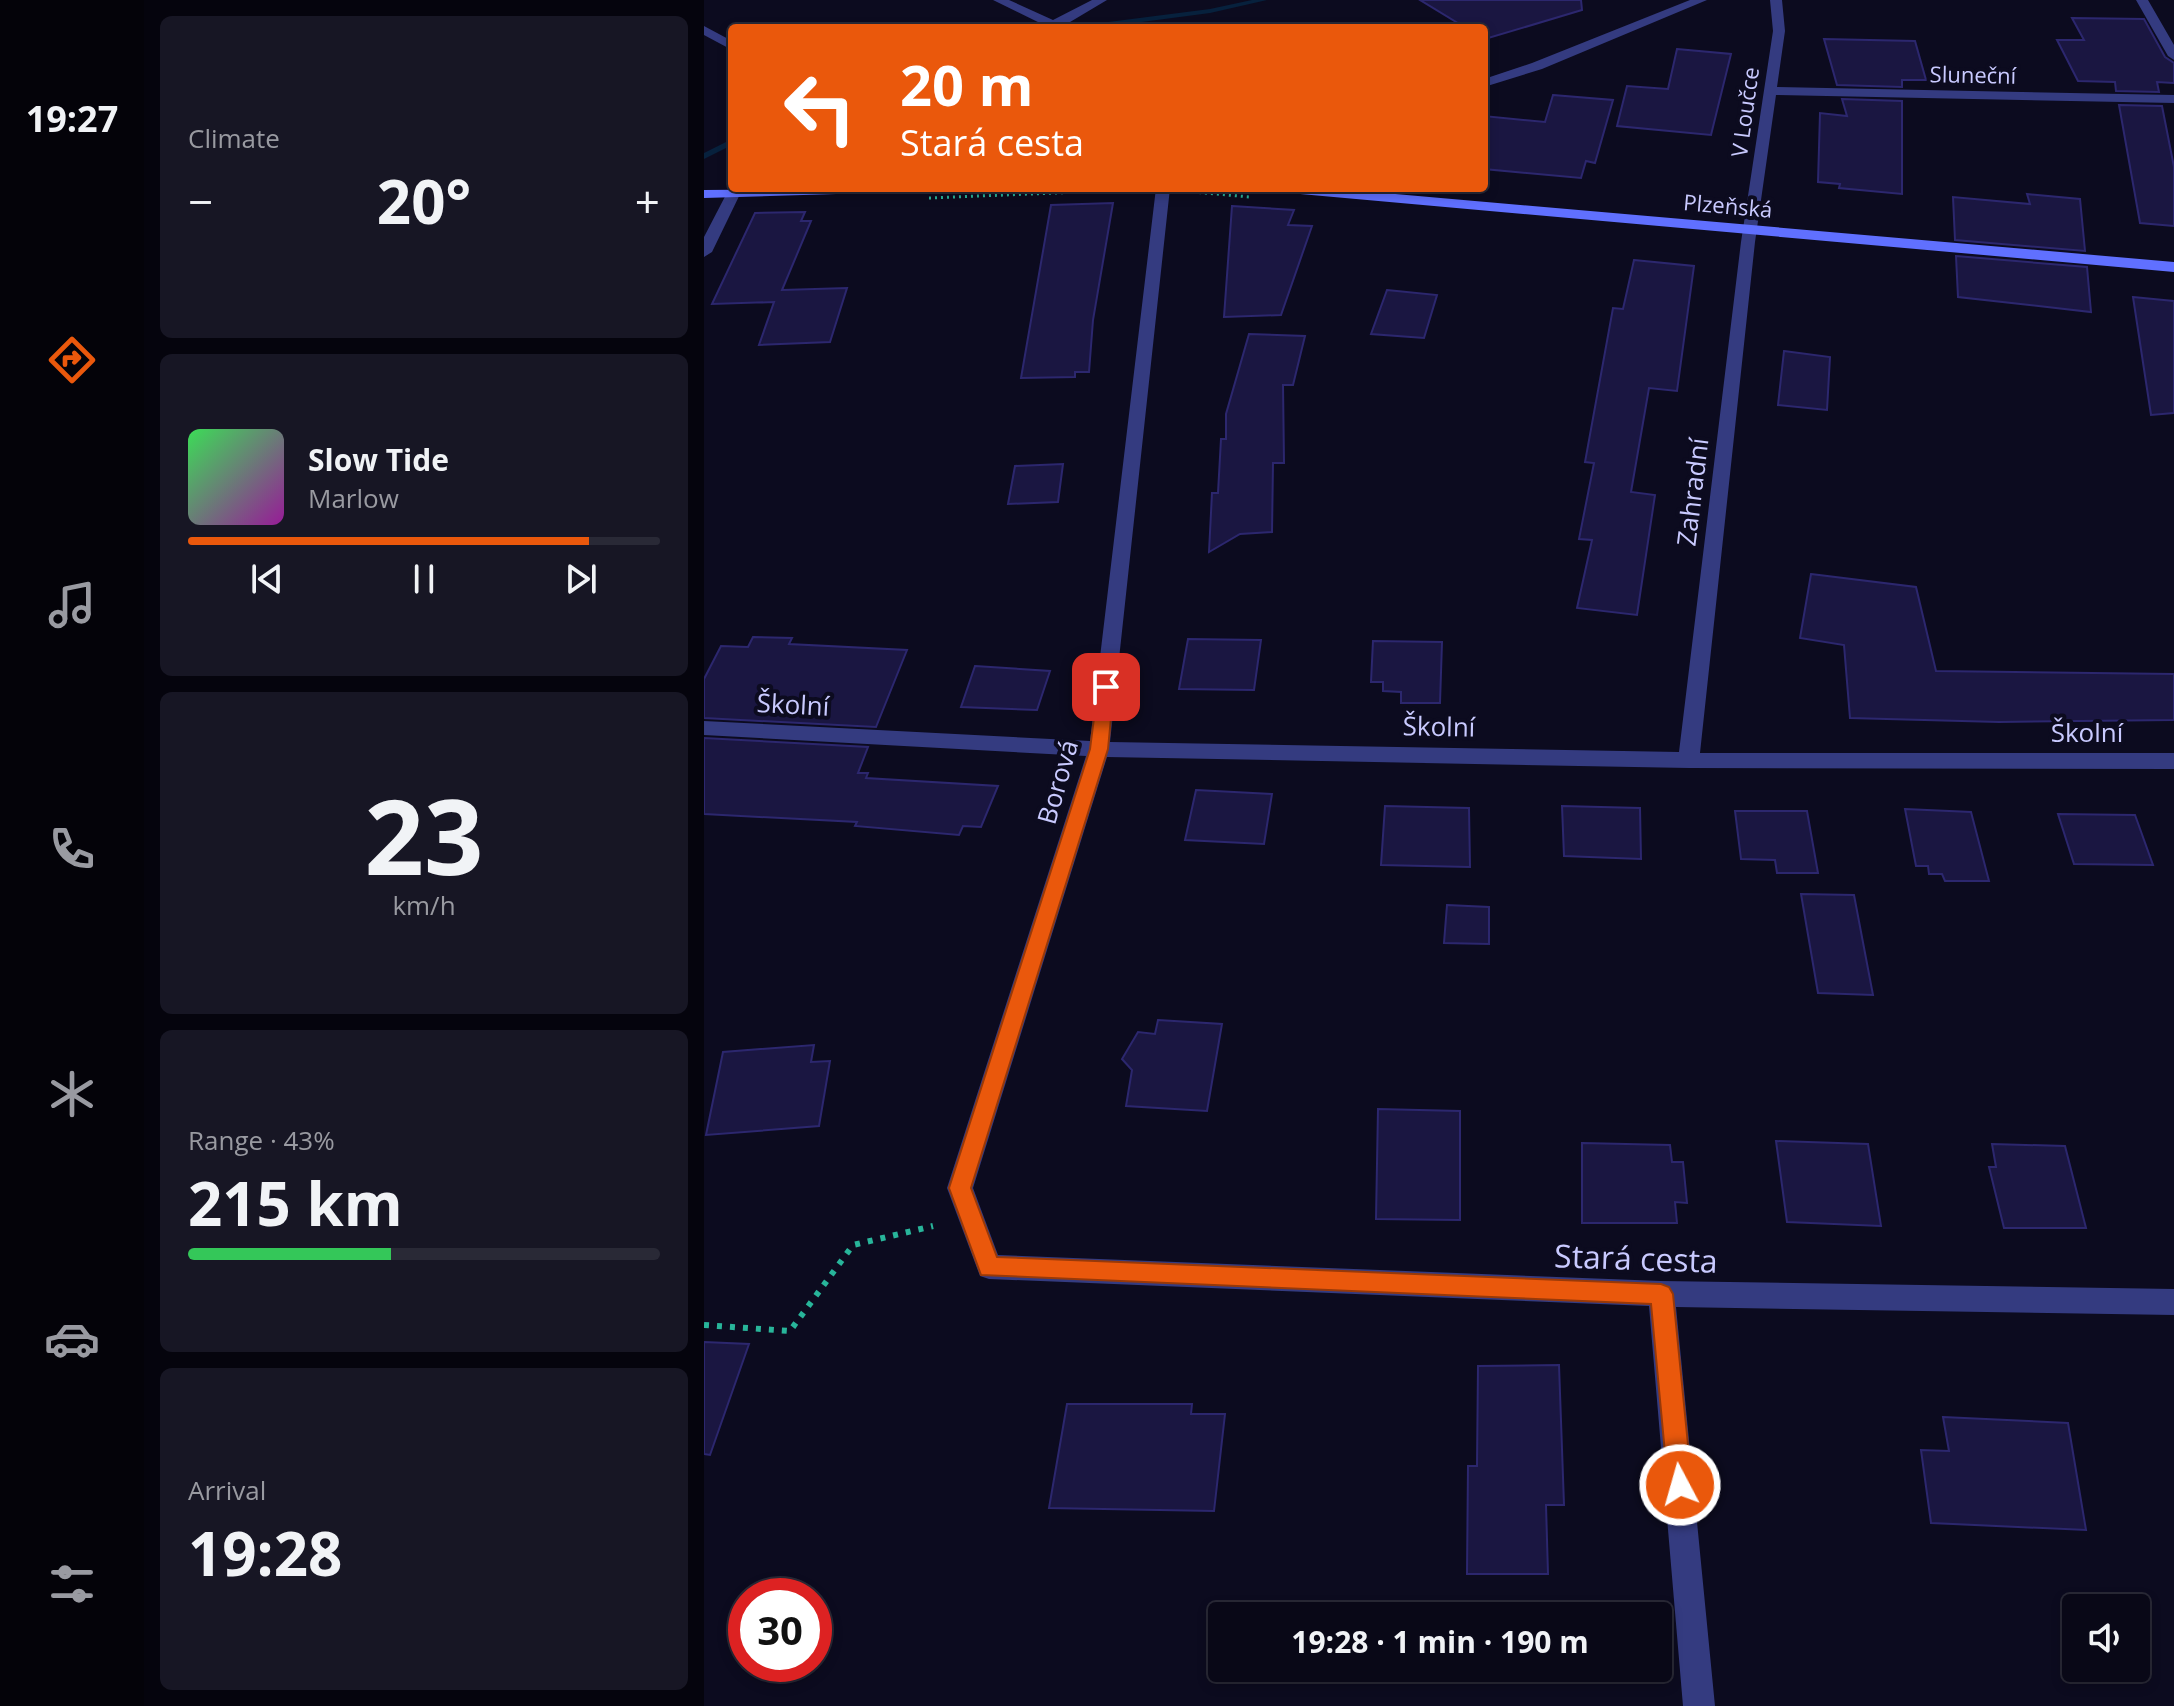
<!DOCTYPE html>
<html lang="en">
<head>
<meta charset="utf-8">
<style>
  :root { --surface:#090817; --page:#171624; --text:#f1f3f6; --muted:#999aa1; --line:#292936; --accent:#ea580c }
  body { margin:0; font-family:"Open Sans",sans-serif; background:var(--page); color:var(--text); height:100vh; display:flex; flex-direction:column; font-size:30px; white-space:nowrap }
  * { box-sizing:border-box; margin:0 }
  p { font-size:26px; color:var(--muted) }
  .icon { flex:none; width:44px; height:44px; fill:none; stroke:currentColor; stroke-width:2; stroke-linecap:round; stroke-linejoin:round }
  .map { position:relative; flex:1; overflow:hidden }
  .drawer { display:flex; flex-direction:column; gap:16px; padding:16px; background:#05040d; width:560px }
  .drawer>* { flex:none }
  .hud { position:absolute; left:24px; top:24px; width:760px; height:168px; border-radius:8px; box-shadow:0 4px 12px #0003,0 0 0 2px var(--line); background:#ea580c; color:#fff; overflow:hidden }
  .tools { position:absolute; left:1358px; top:1594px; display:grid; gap:16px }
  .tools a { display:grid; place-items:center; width:88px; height:88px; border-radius:8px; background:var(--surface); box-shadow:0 4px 12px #0003,0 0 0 2px var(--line); font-size:40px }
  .speed { position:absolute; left:24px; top:1578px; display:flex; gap:16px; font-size:40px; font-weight:700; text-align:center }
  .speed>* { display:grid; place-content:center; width:104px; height:104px; border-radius:50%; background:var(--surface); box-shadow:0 4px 12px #0003,0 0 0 2px var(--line); line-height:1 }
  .speed .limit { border:12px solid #d22; background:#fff; color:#111 }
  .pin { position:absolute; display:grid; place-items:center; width:68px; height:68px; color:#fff; margin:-34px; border-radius:16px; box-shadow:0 4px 12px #0006 }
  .me { position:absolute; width:88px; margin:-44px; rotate:354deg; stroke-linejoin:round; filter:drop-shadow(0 0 6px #0008) }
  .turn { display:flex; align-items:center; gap:28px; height:168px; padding:0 40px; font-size:36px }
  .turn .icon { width:104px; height:104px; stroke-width:2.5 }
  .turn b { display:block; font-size:56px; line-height:68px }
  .big { font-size:60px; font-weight:700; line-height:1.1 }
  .drawer .tile { flex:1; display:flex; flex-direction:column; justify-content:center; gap:12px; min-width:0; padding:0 28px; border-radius:12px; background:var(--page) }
  .drawer .dial { align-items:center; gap:0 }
  .dial b { font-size:104px; line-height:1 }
  .song { display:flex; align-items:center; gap:24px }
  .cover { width:96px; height:96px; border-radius:12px; background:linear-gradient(135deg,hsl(130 70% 55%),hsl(300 70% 35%)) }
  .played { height:8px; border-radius:4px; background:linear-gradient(90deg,var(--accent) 85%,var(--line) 85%) }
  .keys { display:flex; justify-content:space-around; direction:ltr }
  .heat { display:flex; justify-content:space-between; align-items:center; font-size:44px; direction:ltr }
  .charge { height:12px; border-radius:6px; background:linear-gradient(90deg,#34c759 43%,var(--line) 0) }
  .trip { position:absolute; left:504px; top:1602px; width:464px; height:80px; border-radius:8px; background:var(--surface); box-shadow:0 4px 12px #0003,0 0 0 2px var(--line); font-weight:700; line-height:80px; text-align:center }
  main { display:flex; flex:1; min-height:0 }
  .tabs { display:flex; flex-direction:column; width:144px; justify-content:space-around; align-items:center; background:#040309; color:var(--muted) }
  .tabs .icon { width:56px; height:56px }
  .tabs .on { color:var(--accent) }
  .tabs b { font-size:36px; color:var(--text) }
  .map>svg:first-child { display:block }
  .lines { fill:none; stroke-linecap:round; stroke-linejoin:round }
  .stream { fill:#07213d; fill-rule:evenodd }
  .building { fill:#1a1641; stroke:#2c276e; stroke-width:2 }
  .path-far1 { stroke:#28b59a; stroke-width:3; stroke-dasharray:2 4; stroke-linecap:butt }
  .path { stroke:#28b59a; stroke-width:6; stroke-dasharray:5 8; stroke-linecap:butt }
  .minor { fill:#343b80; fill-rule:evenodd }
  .secondary { fill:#6070ff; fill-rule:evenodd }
  .route { fill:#ea580c; stroke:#983908; stroke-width:2 }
  .labels { text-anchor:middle; stroke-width:8; stroke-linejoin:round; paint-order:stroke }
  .far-street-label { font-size:22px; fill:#c9caff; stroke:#0c0b1f }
  .street-label { font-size:26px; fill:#c9caff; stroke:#0c0b1f }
  .near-street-label { font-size:32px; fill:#c9caff; stroke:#0c0b1f }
</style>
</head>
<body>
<main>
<nav class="tabs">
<b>19:27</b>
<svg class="icon on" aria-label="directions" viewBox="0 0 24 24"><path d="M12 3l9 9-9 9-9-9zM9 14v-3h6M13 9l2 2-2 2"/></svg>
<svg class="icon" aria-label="music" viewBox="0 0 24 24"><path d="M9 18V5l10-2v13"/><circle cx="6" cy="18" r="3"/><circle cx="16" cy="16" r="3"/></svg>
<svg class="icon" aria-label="phone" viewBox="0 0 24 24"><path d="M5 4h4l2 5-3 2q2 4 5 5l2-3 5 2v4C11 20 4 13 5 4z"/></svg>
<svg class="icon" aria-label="climate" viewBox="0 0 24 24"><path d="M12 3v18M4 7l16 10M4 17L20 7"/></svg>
<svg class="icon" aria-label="car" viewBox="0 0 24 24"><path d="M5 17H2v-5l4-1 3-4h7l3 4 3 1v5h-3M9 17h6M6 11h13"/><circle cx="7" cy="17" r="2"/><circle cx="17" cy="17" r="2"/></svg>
<svg class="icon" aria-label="filters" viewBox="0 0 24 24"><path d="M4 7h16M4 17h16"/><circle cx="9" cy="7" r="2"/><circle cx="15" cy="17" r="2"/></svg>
</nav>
<section class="drawer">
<div class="tile"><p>Climate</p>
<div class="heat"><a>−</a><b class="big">20°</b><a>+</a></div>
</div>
<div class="tile">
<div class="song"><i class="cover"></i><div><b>Slow Tide</b><p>Marlow</p></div></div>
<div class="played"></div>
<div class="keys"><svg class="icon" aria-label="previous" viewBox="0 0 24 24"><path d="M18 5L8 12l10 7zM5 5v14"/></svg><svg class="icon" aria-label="pause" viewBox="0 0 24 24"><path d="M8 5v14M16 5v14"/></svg><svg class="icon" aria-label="next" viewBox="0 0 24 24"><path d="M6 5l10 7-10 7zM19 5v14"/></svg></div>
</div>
<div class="tile dial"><b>23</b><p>km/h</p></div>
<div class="tile"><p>Range · 43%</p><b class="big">215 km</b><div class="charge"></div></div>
<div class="tile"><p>Arrival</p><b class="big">19:28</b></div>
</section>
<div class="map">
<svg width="1470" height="1706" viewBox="0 0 1470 1706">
  <rect width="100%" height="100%" fill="#0c0b1f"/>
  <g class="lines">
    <path class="stream" d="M548,0H563L506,13L392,28H369L373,26L506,9Z
      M28,139V145L0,159V153Z"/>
  </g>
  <path class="building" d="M716,0H877L878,10L781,39L780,28H762Z
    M1368,18L1440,19L1461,57L1470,63V83L1453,82L1455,92L1412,91L1411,82L1374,81L1353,40H1380Z
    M1120,39L1211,41L1222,80H1198V87L1133,85Z
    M973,49L1027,54L1007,135L913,126L923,86L964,89Z
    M849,95L909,100L891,163L882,161L877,178L780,169V116L841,122Z
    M1138,99L1198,101V194L1135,188L1136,184L1114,182L1116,113L1143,116Z
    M1415,105L1458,106L1470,167V226L1436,223Z
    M1323,194L1376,199L1381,251L1251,240L1249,197L1326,204Z
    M409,203L389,320L385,372H371V377L317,378L347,205Z
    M528,206L590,210L584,225L608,226L577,315L520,317Z
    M101,212L97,221H107L78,290L143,288L126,342L55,345L70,302L8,304L51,213Z
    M1252,256L1383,267L1387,312L1254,297Z
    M930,260L990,266L973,391L945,388L927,492L951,495L933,615L873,608L888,540L875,539L890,463L881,462L909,308L919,309Z
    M683,290L733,295L720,338L667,334Z
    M1429,297L1470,301V413L1447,415Z
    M545,334L601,336L589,385H579L580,463H569L568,532L536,534L505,552L508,493H514L517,439H522V414Z
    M1080,351L1126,357L1123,410L1074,405Z
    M359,464L354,502L304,504L311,466Z
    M1107,574L1212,587L1232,671L1470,674V720L1295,722L1146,718L1140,645L1096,638Z
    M49,637L88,638L85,644L203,650L172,727L0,718V679L17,646L44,647Z
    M484,639L557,640L550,690L475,689Z
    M669,641L738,642L736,703H697V692L679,691V682H667Z
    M271,666L346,671L333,710L257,707Z
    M0,738L164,747L154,773H164L162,778L294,786L277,827L259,826L255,835L151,826L153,822L0,814Z
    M492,790L568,794L560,844L481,840Z
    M681,806L765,808L766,867L677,865Z
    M858,806L936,808L937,859L860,856Z
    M1201,809L1267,812L1285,881H1241L1238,874H1225L1224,866H1212Z
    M1031,811H1103L1114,873H1073L1071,860L1037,859Z
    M1354,814L1431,815L1449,865L1370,864Z
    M1097,894L1150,895L1169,995L1114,993Z
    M743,905L785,907V944L740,943Z
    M454,1020L518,1024L503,1111L422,1106L428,1070L418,1059L434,1032L451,1034Z
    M110,1045L107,1062L126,1061L115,1126L2,1135L19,1052Z
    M674,1109L756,1111V1220L672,1219Z
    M1072,1141L1164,1144L1177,1226L1083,1222Z
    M878,1143L966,1145L968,1162H979L983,1203L971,1202L973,1223H878Z
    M1288,1144L1361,1146L1382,1228H1300L1285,1167H1292Z
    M0,1342L45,1344L6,1455L0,1454Z
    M855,1365L860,1505H842L844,1574H763L764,1466H773L774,1366Z
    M363,1404H488L487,1414H521L510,1511L345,1508Z
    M1239,1417L1364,1423L1382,1530L1227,1523L1217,1450L1245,1451Z"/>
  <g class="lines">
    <path class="path-far1" d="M489,192L546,197
      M225,198L427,190"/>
    <path class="path" d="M0,1325L86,1331L149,1245L229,1226"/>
    <path class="minor" d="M289,0H305L349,20L388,0H403L356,28H338L340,25Z
      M986,0H1003L838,69L780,87V79L828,63Z
      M1066,0H1078L1081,31L1073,87L1470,95V103L1072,95L1051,242L996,753H1470V769L985,768L403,757L269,1188L294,1255L957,1281L1470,1289V1315L972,1307L1011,1706H979L945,1306L285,1279L276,1276L243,1188L382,756L0,735V721L386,741L452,188H466L406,742L975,752L1037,242L1069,31Z
      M1432,0H1444L1470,45V60L1464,56Z
      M0,26L28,41V50L0,35Z
      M27,185L39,188L8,252L0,257V237Z"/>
    <path class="secondary" d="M205,188L198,192L0,198V190Z
      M567,188H623L1470,262V272L574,192Z"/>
  </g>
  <path class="route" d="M402,681L410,687L404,749L267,1188L293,1257L957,1284L965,1287L969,1294L988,1485L985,1494L976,1497L968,1494L964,1485L947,1304L277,1275L245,1188L386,749L394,687Z"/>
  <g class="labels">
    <g class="far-street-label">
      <text transform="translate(1269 75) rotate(1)" y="8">Sluneční</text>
      <text transform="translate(1041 112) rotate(-82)" y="8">V Loučce</text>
      <text transform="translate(1024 206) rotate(5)" y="8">Plzeňská</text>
    </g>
    <g class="street-label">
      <text transform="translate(989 492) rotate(-83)" y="9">Zahradní</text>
      <text transform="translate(89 705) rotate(3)" y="9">Školní</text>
      <text transform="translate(735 727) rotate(1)" y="9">Školní</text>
      <text x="1383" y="742">Školní</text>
      <text transform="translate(354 782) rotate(-74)" y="9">Borová</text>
    </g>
    <g class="near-street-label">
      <text transform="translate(932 1259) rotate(2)" y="11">Stará cesta</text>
    </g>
  </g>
</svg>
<div class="tools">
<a><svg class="icon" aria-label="sound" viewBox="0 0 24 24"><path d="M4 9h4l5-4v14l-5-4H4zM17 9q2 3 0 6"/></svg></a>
</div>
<div class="speed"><div class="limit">30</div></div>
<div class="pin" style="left:402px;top:687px;background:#d93025"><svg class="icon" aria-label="arrive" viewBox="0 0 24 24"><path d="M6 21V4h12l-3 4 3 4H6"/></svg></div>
<svg class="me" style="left:976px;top:1485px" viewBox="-20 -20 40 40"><circle r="17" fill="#ea580c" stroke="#fff" stroke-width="3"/><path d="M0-11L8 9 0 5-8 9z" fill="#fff"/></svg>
<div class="trip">19:28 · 1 min · 190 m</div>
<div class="hud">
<div class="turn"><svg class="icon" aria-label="left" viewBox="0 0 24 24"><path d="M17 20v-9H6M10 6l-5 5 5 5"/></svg><div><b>20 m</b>Stará cesta</div></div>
</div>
</div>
</main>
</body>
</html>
